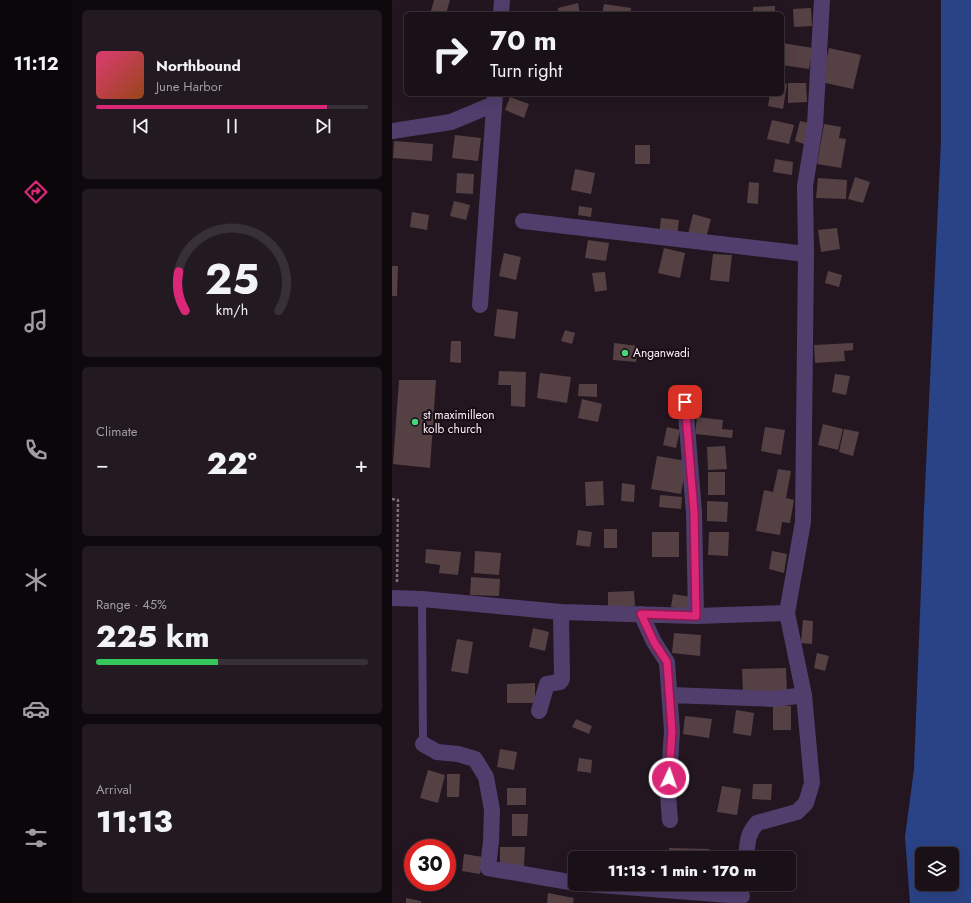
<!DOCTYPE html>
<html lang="en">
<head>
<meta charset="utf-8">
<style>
  :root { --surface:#1a1018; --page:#231921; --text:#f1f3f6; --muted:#9f9da2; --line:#383037; --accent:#db2777 }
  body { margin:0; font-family:Jost,sans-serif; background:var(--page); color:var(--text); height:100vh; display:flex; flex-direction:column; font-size:15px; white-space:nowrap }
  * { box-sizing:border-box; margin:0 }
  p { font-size:13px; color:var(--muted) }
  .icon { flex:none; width:22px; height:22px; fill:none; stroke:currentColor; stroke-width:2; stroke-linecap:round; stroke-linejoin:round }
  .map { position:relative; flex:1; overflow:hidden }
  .side { display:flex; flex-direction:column; gap:10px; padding:10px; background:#0e090d; width:320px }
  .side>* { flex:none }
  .hud { position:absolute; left:12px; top:12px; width:380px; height:84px; border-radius:6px; box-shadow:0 4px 16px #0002,0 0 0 1px var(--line); background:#1a1018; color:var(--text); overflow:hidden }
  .buttons { position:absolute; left:523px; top:847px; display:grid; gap:8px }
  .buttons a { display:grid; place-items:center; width:44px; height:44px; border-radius:6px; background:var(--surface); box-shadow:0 4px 16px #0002,0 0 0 1px var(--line); font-size:20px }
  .speed { position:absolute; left:12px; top:839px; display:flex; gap:8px; font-size:20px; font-weight:700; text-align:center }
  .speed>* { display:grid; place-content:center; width:52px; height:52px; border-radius:50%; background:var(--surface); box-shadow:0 4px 16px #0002,0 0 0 1px var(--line); line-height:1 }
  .speed .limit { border:6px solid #d22; background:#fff; color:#111 }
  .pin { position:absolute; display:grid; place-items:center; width:34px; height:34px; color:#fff; margin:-17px; border-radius:8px; box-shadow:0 2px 6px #0006 }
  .me { position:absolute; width:44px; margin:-22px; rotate:3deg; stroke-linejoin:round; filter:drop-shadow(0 0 3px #0008) }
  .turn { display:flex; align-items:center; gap:14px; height:84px; padding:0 20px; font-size:18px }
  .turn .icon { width:52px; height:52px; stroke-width:2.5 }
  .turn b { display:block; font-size:28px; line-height:34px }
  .big { font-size:30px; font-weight:800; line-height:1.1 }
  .side .widget { flex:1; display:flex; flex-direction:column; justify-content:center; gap:6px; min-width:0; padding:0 14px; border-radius:6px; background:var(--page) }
  .side .dial { align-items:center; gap:0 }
  .dial svg { height:104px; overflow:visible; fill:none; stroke:var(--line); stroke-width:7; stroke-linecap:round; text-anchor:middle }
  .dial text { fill:var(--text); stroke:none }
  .song { display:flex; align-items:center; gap:12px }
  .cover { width:48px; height:48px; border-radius:6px; background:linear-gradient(135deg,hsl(340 70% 55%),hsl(20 70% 35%)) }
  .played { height:4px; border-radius:2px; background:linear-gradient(90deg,var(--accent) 85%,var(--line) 85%) }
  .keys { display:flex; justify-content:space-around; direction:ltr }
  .heat { display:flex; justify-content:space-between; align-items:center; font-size:22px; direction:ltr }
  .charge { height:6px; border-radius:3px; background:linear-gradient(90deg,#34c759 45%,var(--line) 0) }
  .trip { position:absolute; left:176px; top:851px; width:228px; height:40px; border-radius:6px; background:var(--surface); box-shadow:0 4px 16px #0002,0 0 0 1px var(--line); font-weight:800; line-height:40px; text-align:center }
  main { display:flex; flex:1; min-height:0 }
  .menu { display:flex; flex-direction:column; width:72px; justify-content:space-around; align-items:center; background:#0a060a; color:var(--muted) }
  .menu .icon { width:28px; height:28px }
  .menu .selected { color:var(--accent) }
  .menu b { font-size:18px; color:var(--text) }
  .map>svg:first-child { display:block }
  .water { fill:#2a4387; fill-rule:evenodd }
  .building { fill:#554143 }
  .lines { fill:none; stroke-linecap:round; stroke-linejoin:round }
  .path { stroke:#7b6f78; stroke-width:2.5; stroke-dasharray:3 2; stroke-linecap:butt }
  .lane { stroke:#513e6d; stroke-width:8 }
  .street { stroke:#513e6d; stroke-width:16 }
  .route-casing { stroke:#8e194d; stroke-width:10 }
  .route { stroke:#db2777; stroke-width:7 }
  .poi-dot { fill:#46d779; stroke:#1a0d16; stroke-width:1.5 }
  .labels { text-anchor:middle; stroke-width:4; stroke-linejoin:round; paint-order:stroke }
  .poi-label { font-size:12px; fill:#fbf1f8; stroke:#1a0d16; text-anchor:start }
</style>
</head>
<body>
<main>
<nav class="menu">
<b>11:12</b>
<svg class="icon selected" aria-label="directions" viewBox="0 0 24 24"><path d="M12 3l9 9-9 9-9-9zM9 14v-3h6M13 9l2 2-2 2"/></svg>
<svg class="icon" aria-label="music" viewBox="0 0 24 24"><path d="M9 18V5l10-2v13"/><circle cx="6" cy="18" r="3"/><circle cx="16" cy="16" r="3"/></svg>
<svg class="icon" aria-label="phone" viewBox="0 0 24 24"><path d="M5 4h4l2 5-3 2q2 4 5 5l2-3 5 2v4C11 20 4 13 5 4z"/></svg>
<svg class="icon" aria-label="climate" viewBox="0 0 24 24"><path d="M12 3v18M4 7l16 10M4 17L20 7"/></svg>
<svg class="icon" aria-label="car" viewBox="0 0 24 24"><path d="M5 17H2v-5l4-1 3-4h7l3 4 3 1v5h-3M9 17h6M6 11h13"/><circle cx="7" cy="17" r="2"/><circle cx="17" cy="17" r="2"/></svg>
<svg class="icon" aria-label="filters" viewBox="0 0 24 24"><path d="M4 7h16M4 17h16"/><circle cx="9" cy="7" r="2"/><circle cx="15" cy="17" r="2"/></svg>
</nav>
<section class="side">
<div class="widget">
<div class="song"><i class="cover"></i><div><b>Northbound</b><p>June Harbor</p></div></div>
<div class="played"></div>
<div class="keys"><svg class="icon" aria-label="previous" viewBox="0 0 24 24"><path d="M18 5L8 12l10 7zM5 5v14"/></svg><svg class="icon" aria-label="pause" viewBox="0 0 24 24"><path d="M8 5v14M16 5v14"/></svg><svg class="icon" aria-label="next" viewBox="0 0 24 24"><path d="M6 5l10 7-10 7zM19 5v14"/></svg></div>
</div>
<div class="widget dial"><svg viewBox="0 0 100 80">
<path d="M14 69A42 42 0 1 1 86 69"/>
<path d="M14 69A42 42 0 0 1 9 39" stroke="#db2777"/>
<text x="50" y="56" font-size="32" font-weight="700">25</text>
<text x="50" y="72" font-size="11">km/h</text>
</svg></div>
<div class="widget"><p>Climate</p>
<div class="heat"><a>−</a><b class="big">22°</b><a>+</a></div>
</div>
<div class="widget"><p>Range · 45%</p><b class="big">225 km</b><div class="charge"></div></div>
<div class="widget"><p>Arrival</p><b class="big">11:13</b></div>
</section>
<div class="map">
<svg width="579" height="903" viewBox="0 0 579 903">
  <rect width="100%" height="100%" fill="#231620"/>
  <path class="water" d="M549,0H579V903H518L513,837L522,769L532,510L549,141ZM530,854H560V884H530Z"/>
  <path class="building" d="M42,0H58L54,14L39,11Z
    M186,3L188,14H167L166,8Z
    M212,4L239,8L238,14H210Z
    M383,6V14H361V7Z
    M419,8L420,26L402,27L401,9Z
    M390,43L421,48L417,69L390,65Z
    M437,48L469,55L461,89L429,82Z
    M390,83L395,84L391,109L376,106L378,94H390Z
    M396,83H414L415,102L396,103Z
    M118,97L137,104L132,118L113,110Z
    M380,120L402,125L397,144L375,139Z
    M408,121L417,123L412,144L403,141Z
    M432,124L449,127L447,138L454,139L449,168L425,164Z
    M63,135L89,138L86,161L60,158Z
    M2,141L41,144L40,161L1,158Z
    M243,145H258V164H243Z
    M383,159L401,162L400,175L381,172Z
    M183,169L203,173L199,194L179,190Z
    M65,173L82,174L81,194L64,193Z
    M463,177L478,182L471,203L456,199Z
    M426,178L455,180L454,199L424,198Z
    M357,182L367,183L366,204L355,203Z
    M62,201L78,205L74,220L58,216Z
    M187,206L200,208L199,217L186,215Z
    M20,212L37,215L35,230L18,227Z
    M301,214L319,219L314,238L296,234Z
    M269,218L287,220L285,238L267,236Z
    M445,228L448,249L429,252L426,230Z
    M196,240L217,243L214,261L193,258Z
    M272,248L293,253L288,278L266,273Z
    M112,253L129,257L124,280L107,276Z
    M321,254L340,255L337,282L318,280Z
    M0,266H6L5,296H0Z
    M436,271L450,275L447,287L433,283Z
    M213,272L215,290L203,292L200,273Z
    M105,309L126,312L123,339L102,336Z
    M173,330L183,333L180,344L169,341Z
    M59,341H69V363L58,362Z
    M222,343L246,346L244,362L221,360Z
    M461,343V350L452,351L453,361L423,363L422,345Z
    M107,371L134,372L133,407L119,406V385H106Z
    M148,373L179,377L175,403L145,398Z
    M443,374L458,376L454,395L440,392Z
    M7,380H44L38,468L1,464Z
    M187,384H205V397L186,396Z
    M190,399L210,404L206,422L186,418Z
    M305,417L331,420L330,429L341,430L340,438L303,434Z
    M431,424L451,429L446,450L426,445Z
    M275,427L288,430L284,448L271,445Z
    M373,427L393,430L389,455L369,451Z
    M452,429L467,432L461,456L447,452Z
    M333,446L335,469L316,470L315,447Z
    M265,456L295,461L289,494L259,489Z
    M386,469L399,471L394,498L402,500L398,523L390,522L388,535L364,531L372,490L381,492Z
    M316,472H333V495H316Z
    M211,481L212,505L194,506L193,482Z
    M230,483L243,485L242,502L229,501Z
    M268,495L290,497L289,509L267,507Z
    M315,501L336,502L335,522L315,521Z
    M212,529H225V548H212Z
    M186,530L200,532L198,547L184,545Z
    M260,532H287V557H260Z
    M317,532H337L336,556L316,555Z
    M34,549L69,552L66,575L47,573L48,565L33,563Z
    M83,551L109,553L107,575L82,573Z
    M380,551L395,554L392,573L377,569Z
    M79,577L108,579L107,596L78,595Z
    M242,591L243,606L216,607V592Z
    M281,594L299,597L297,610L279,607Z
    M411,620L421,621L420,644L409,643Z
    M141,628L157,632L153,651L137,647Z
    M282,633L309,635L308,656L280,653Z
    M65,639L81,642L76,674L59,671Z
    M425,653L437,656L433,671L422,668Z
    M394,668L395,693L351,694L350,669Z
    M143,683V703H115V684Z
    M381,705L399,706V730H381Z
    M344,710L362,713L359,736L341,733Z
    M293,716L320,719L317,738L291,734Z
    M184,719L200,726L197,734L180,727Z
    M108,749L125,752L122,770L105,767Z
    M187,758L200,760L199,773L185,771Z
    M36,770L53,775L46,803L28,798Z
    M55,774H68L67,797H55Z
    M361,784H380L379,800L360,799Z
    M330,786L349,789L345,815L325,812Z
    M115,788H134V805H115Z
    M120,814H136L135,836H120Z
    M108,847H133L132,866H108Z
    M277,848L317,849V858H277Z
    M72,854L91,857L88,874L70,871Z
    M156,893L182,898L181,903H155Z
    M14,898L29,901V903H14Z"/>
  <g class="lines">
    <path class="path" d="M0,499L6,500L5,583"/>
    <path class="lane" d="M30,599L31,744"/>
    <path class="street" d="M109,14L110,0
      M0,131L59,122L102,104
      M131,221L414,254
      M88,305L103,94
      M293,402L302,512L304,616
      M0,598L30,599L169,612L304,616L395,613L411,522L414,254L413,186L423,125L430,0
      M249,614L262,642L275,662L280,731L276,794L278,820
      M278,695L382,699L412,695
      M147,711L155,684L168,682L170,679L169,612
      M31,744L45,752L66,754L83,759L94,777L100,810L99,841L96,868L183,883
      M354,858C356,843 354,836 365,823L405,812L414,803L420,783L412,695L395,613
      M194,884L350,896"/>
  </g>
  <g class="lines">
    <defs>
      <path id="route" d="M277,778L280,731L275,662L262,642L249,614L304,616L302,512L293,402"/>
    </defs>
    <use href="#route" class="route-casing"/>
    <use href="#route" class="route"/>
  </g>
  <g class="poi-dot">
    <circle cx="233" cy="353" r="4"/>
    <circle cx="23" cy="422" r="4"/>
  </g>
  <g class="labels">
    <g class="poi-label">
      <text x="241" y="357">Anganwadi</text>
      <text x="31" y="419">st maximilleon<tspan x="31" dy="14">kolb church</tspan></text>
    </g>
  </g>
</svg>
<div class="buttons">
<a><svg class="icon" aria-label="layers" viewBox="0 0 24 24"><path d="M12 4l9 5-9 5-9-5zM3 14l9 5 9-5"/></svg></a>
</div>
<div class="speed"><div class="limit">30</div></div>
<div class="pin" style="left:293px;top:402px;background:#d93025"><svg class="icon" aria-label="arrive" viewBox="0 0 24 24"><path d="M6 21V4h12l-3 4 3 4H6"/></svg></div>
<svg class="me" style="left:277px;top:778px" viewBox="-20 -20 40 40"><circle r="17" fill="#db2777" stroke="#fff" stroke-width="3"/><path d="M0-11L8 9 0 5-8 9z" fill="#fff"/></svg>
<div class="trip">11:13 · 1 min · 170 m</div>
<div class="hud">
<div class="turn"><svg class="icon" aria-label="right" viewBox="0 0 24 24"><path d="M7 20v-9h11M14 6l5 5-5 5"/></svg><div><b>70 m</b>Turn right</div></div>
</div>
</div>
</main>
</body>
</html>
